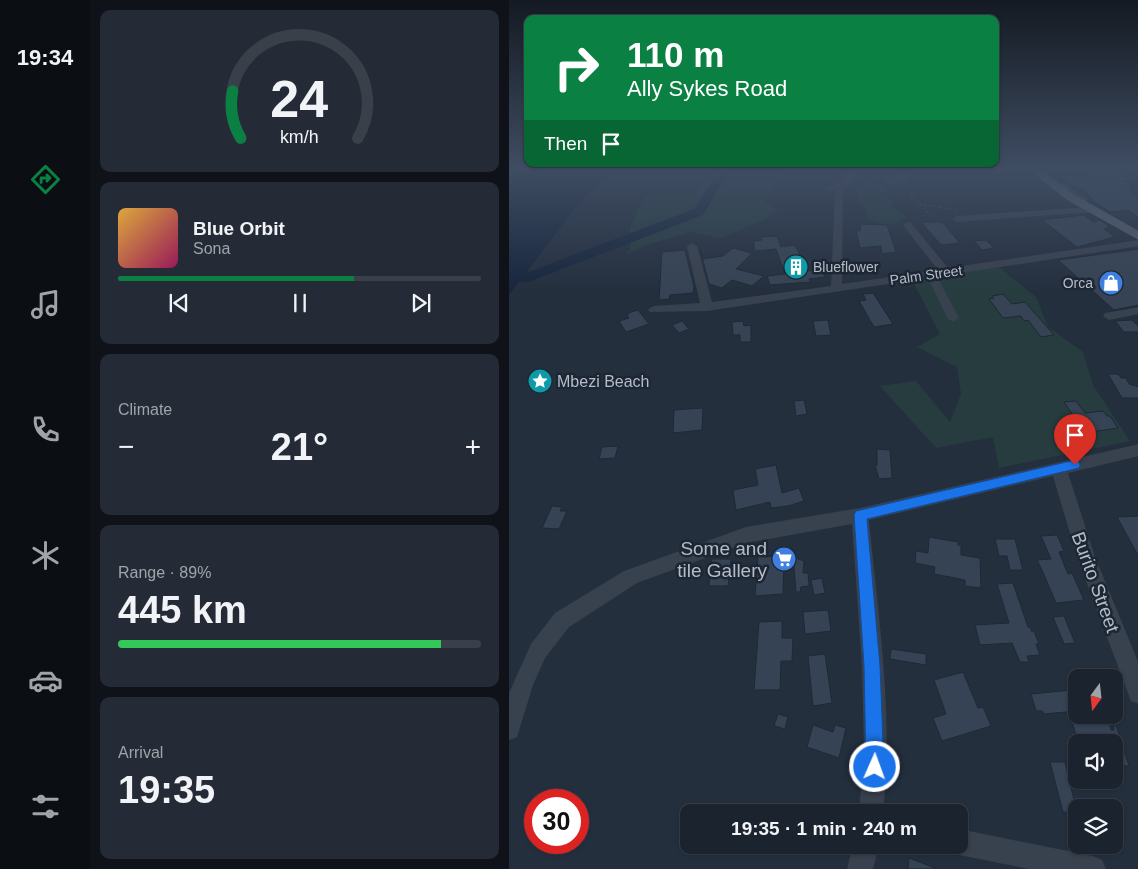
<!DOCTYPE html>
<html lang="en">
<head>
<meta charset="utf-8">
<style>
  :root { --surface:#1b232e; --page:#242b36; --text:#f1f3f6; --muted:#a0a4aa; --line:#39404a; --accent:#0b8043 }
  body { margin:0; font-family:Arial,sans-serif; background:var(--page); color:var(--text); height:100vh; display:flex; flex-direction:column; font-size:19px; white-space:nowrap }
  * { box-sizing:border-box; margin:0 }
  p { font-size:16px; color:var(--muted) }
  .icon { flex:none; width:28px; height:28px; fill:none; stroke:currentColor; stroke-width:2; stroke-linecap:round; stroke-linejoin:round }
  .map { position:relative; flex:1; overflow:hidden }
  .drawer { display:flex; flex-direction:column; gap:10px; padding:10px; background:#0f1319; width:419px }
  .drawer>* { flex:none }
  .hud { position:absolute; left:15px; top:15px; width:475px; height:152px; border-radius:10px; box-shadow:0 1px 4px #0004,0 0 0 1px var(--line); background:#0b8043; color:#fff; overflow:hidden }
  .needle { width:32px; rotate:195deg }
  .fabs { position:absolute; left:559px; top:669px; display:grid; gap:10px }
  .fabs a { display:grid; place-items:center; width:55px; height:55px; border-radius:10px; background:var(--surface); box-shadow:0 1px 4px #0004,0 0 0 1px var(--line); font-size:25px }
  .speed { position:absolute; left:15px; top:789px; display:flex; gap:10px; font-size:25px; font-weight:700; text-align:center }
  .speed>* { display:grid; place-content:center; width:65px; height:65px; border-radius:50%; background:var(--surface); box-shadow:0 1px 4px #0004,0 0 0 1px var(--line); line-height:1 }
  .speed .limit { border:8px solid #d22; background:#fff; color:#111 }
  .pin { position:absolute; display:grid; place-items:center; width:42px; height:42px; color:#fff; margin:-51px -21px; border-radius:50% 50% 50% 0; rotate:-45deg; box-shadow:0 0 5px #0007 }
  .pin .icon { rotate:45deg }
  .me { position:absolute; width:55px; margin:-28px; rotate:2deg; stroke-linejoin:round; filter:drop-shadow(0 0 4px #0008) }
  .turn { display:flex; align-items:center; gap:18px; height:105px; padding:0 20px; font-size:22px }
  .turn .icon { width:65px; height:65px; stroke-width:2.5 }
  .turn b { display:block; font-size:35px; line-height:42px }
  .then { display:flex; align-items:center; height:48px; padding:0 20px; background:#0003; gap:10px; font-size:19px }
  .big { font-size:38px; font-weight:700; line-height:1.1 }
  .drawer .widget { flex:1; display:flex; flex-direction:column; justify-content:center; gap:8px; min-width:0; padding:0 18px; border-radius:10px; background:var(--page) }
  .drawer .dial { align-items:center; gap:0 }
  .dial svg { height:130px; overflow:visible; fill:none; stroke:var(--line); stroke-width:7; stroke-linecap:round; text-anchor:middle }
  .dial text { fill:var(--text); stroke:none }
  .song { display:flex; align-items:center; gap:15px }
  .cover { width:60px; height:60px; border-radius:8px; background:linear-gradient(135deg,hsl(40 70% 55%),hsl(330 70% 35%)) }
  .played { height:5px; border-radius:2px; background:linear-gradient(90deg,var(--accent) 65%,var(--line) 65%) }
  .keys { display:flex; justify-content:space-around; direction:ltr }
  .heat { display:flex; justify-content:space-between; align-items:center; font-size:28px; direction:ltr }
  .charge { height:8px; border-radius:4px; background:linear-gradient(90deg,#34c759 89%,var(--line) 0) }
  .trip { position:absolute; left:171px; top:804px; width:288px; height:50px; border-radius:10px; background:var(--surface); box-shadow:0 1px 4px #0004,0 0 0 1px var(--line); font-weight:700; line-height:50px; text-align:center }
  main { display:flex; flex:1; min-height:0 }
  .menu { display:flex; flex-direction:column; width:90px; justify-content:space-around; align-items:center; background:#0b0e12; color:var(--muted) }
  .menu .icon { width:35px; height:35px }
  .menu .current { color:var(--accent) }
  .menu b { font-size:22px; color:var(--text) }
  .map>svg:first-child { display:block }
  .green { fill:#263c3f }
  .water { fill:#17263c }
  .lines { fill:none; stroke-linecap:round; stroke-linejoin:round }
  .river { fill:#17263c; fill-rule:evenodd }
  .building { fill:#364354; stroke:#1f2835 }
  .path { stroke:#3f5557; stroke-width:1; stroke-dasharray:2.5 2.5; stroke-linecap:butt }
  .minor { fill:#38414e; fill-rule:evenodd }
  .major { fill:#56606e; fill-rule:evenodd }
  .route { fill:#1a73e8; stroke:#114b97 }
  .labels { text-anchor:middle; stroke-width:5; stroke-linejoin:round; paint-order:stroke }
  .far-poi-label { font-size:14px; fill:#b4bcc9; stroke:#1d2633; text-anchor:start }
  .far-street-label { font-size:14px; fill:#b4bcc9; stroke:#1d2633 }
  .poi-label { font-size:16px; fill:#b4bcc9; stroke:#1d2633; text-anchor:start }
  .near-poi-label { font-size:19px; fill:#b4bcc9; stroke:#1d2633; text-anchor:end }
  .near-street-label { font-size:19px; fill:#b4bcc9; stroke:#1d2633 }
</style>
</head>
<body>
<main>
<nav class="menu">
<b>19:34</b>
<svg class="icon current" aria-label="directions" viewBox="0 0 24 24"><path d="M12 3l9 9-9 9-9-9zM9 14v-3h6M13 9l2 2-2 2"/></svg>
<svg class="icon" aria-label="music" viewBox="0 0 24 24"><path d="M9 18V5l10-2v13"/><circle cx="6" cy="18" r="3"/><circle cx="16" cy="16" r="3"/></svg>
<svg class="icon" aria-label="phone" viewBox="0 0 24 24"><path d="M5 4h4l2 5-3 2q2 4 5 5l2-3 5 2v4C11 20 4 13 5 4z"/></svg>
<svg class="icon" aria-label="climate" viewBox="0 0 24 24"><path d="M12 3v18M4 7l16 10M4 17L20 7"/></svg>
<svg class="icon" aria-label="car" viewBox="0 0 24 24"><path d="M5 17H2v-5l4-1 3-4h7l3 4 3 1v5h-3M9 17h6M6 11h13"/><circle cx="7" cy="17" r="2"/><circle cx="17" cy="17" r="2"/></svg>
<svg class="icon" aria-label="filters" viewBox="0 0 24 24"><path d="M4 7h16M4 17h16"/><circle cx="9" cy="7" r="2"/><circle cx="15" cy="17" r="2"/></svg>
</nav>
<section class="drawer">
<div class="widget dial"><svg viewBox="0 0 100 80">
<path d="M14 69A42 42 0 1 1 86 69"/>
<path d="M14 69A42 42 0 0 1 9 40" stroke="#0b8043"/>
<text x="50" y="56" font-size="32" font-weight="700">24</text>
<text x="50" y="72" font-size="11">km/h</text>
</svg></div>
<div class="widget">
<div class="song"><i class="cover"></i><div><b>Blue Orbit</b><p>Sona</p></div></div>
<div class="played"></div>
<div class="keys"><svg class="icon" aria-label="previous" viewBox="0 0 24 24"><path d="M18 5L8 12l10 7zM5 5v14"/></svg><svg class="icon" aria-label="pause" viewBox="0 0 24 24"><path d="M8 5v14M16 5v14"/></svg><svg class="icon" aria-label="next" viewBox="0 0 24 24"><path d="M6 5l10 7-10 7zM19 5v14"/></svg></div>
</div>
<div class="widget"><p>Climate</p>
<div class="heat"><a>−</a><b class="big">21°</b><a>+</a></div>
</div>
<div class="widget"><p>Range · 89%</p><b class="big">445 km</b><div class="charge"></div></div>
<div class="widget"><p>Arrival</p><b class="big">19:35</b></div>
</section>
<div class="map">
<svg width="630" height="869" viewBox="0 0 630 869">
  <rect width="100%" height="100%" fill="#242f3e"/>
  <path class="green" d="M209,169H259L272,177L255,203L268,210L255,220L212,238L181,232L138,245L116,255L121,249V228L136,195L184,193Z
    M361,182L372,184L380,189L375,193L382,200L383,208L398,217C387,227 371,225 358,218V211L349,201V194L342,188Z
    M483,262L527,297L539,327L574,352L584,385L621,441L490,468L484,437L427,448L371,386L407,381L441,422L452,394L448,367L408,347L431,334L403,280Z"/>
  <path class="water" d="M0,169H102L69,205L0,295Z"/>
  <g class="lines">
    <path class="river" d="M211,169H222L194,215L19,282H9L7,279L9,276L185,209Z"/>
  </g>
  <path class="building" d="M580,169H596L610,182L617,181L621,185H618L624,190H620L630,199V218L619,210L601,212L585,202L575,189H568L548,176H575L578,175L575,171H581Z
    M396,174L401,182L381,185L372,177Z
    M574,215L585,222L590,220L601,226L595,229L606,237L568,247L533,220Z
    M412,222H433L451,243L432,245Z
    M352,224L378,225L387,252L373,254L372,246L351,248L347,231H351Z
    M268,236L272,247L286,245L299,271L313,269L316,277L300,279L302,282L261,285L258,276L276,274L267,249L246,251L244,241L253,240L252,237Z
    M477,240L485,248L473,250L465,241Z
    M224,248L243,253L227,269L255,276L243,286L223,280L213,288L200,284L191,249L194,259L214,256Z
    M630,249V305L605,310L549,260Z
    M176,250L185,287L184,293L161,295L160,299L150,300L153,252Z
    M364,293L384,324L365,327L350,301L357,300L354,294Z
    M494,294L503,304L516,302L545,335L532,337L519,320L515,321L512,316L494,318L480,299L485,298L483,296Z
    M129,310L140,324L117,332L110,321L120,318L118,315L122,312Z
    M319,320L322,335L307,336L304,321Z
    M623,320L630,327V332H615L606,321Z
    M173,321L180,329L170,333L163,325Z
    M234,321L235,326L242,325V342H231V335H224L223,322Z
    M599,374H609L612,378H617L620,384L630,387V398H613Z
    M295,400L298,414L287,416L285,401Z
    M567,401L576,413L594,411L598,416H601L609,428L576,433L555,402Z
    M194,408L193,430L164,433L165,410Z
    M109,446L106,458L90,459L93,447Z
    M368,449L381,450L383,478L370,479L366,465H368Z
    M267,465L273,493L290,488L295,501L279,506L262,508L261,502L227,510L224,490L249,485L246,469Z
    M43,506L53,507L51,511H58L50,529L33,528Z
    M630,516V557L608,517Z
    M548,535L555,551L550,552L559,574L563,573L575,600L547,603L533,570L528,560L542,559L532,536Z
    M420,537L449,542V545H452V555L471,558L472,588L456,586V580L425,574L426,567L406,563L407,551L419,553Z
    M486,539H506L514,570H501L498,556H490Z
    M249,556L275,557L274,594L246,596Z
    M284,557L295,561L294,573H299L300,586L292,587L291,592H287Z
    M203,559H222L219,586H200Z
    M313,578L316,593L305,595L302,580Z
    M504,583L519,627H521L523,632L525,631L530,644H527L531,655L518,656L520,662H511L503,643L471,645L466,625L500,623L488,584Z
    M319,610L322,631L296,634L294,612Z
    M555,616L566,643L555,644L544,617Z
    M273,621V638H284L283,661H272L271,690H245L250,622Z
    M382,649L417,654V665L381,659Z
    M316,654L323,703L304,706L299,656Z
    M454,672L469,708L474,707L482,726L433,741L424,718L437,714L425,680Z
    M563,690L568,701V711L535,714L533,711H527L522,694Z
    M269,714L279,717L276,729L265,726Z
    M563,721L600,722L602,730H605V725H607L620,766L605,765V742H569Z
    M304,725L324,732L326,725L337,728L330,758L298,747Z
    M541,762H556L565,800L568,801V813L554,812Z
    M400,858L426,868V869H399Z"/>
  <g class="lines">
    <path class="path" d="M386,169L392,175L407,179L428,177L497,180
      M409,180L412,185L403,189L402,197L415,207L422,217
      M410,204L449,210"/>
    <path class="minor" d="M339,169H347C347,178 343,185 334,188L333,284L429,270L394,225L399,222L402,223L439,268L630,240V246L432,276L430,280L450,318L444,322L438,318L419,278L198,311L141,312L139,310L141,308L145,306L191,303L178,246L183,243L188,246L203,302L322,286L326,190L321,192L317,189C326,182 339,185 339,169Z
      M439,169H515L511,171H443Z
      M598,169H608L618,179L611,181Z
      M555,183L578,198V202L574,206H568L566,204L570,200L553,189L544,190L540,187L544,184Z
      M581,207L584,208V212L448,222L443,219L448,216Z
      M630,307V314L600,320L594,316L596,313Z
      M630,444V456L559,473L586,557L630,664V704L622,701L568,557L544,476L360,520C369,616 385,716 374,812H350L355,752L353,666L343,524L237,543L128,583L60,627L36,658L24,685L8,737L0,740V693L22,644L46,613L115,571L237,527L351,508Z
      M450,829L584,856L593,860L597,869H520L450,855L441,851L438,845H450Z
      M344,845H370L364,869H338Z"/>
    <path class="major" d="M519,169H531L566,195L630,231V240L558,200Z"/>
  </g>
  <linearGradient id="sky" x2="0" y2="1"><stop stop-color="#141a22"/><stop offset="0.58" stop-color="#3f4d63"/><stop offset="1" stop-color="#3f4d63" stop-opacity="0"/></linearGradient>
  <rect width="630" height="291" fill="url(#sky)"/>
  <path class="route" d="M566,460L570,462L571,465L570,468L358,519L371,666L375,767L372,773L366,776L359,773L357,767L355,666L345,515L347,511Z"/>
  <defs>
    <symbol id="building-disc" viewBox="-11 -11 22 22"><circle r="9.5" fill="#0f9aa8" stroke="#1d2633"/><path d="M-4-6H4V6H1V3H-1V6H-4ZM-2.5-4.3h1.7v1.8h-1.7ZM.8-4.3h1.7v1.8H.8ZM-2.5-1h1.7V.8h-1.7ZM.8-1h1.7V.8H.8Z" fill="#fff"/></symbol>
    <symbol id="shop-disc" viewBox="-11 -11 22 22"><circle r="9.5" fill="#3f7fe0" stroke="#1d2633"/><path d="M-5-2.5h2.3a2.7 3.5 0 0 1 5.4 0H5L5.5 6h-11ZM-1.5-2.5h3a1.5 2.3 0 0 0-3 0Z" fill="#fff"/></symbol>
    <symbol id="sight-disc" viewBox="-11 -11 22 22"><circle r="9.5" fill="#0f9aa8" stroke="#1d2633"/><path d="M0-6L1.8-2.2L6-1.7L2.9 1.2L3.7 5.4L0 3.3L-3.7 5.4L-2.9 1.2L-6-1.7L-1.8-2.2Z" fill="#fff"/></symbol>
    <symbol id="supermarket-disc" viewBox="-11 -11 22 22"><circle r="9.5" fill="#3f7fe0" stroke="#1d2633"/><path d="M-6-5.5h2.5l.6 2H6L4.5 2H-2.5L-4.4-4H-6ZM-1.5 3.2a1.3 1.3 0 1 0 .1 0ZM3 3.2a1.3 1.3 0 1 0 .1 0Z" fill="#fff"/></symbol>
  </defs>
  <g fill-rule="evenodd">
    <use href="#building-disc" x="273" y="253" width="28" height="28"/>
    <use href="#shop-disc" x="588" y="269" width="28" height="28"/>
    <use href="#sight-disc" x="17" y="367" width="28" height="28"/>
    <use href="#supermarket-disc" x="261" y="545" width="28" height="28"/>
  </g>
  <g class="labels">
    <g class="far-poi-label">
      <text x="304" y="272">Blueflower</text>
      <text x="584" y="288" text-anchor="end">Orca</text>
    </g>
    <g class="far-street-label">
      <text transform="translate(417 275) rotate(-8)" y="5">Palm Street</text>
    </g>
    <g class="poi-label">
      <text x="48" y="387">Mbezi Beach</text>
    </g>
    <g class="near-poi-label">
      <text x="258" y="555">Some and<tspan x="258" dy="22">tile Gallery</tspan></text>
    </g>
    <g class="near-street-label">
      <text transform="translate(587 582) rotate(70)" y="7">Burito Street</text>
    </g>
  </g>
</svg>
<div class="fabs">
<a><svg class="needle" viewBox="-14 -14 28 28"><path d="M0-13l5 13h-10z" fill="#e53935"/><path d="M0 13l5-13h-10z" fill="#a0a4aa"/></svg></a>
<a><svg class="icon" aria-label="sound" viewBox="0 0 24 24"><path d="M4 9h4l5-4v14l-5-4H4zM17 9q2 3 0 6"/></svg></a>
<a><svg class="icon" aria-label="layers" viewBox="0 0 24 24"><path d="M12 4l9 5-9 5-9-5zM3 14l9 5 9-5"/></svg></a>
</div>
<div class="speed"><div class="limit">30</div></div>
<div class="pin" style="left:566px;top:465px;background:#d93025"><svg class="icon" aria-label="arrive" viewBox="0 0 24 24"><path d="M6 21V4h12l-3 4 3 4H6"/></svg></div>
<svg class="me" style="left:366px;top:767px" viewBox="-20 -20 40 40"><circle r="17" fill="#1a73e8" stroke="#fff" stroke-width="3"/><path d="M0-11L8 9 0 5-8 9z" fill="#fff"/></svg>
<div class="trip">19:35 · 1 min · 240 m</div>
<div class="hud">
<div class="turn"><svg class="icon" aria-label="right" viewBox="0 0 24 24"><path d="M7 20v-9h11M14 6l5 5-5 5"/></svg><div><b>110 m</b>Ally Sykes Road</div></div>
<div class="then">Then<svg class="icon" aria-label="arrive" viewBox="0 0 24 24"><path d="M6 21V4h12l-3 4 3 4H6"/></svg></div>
</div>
</div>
</main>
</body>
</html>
